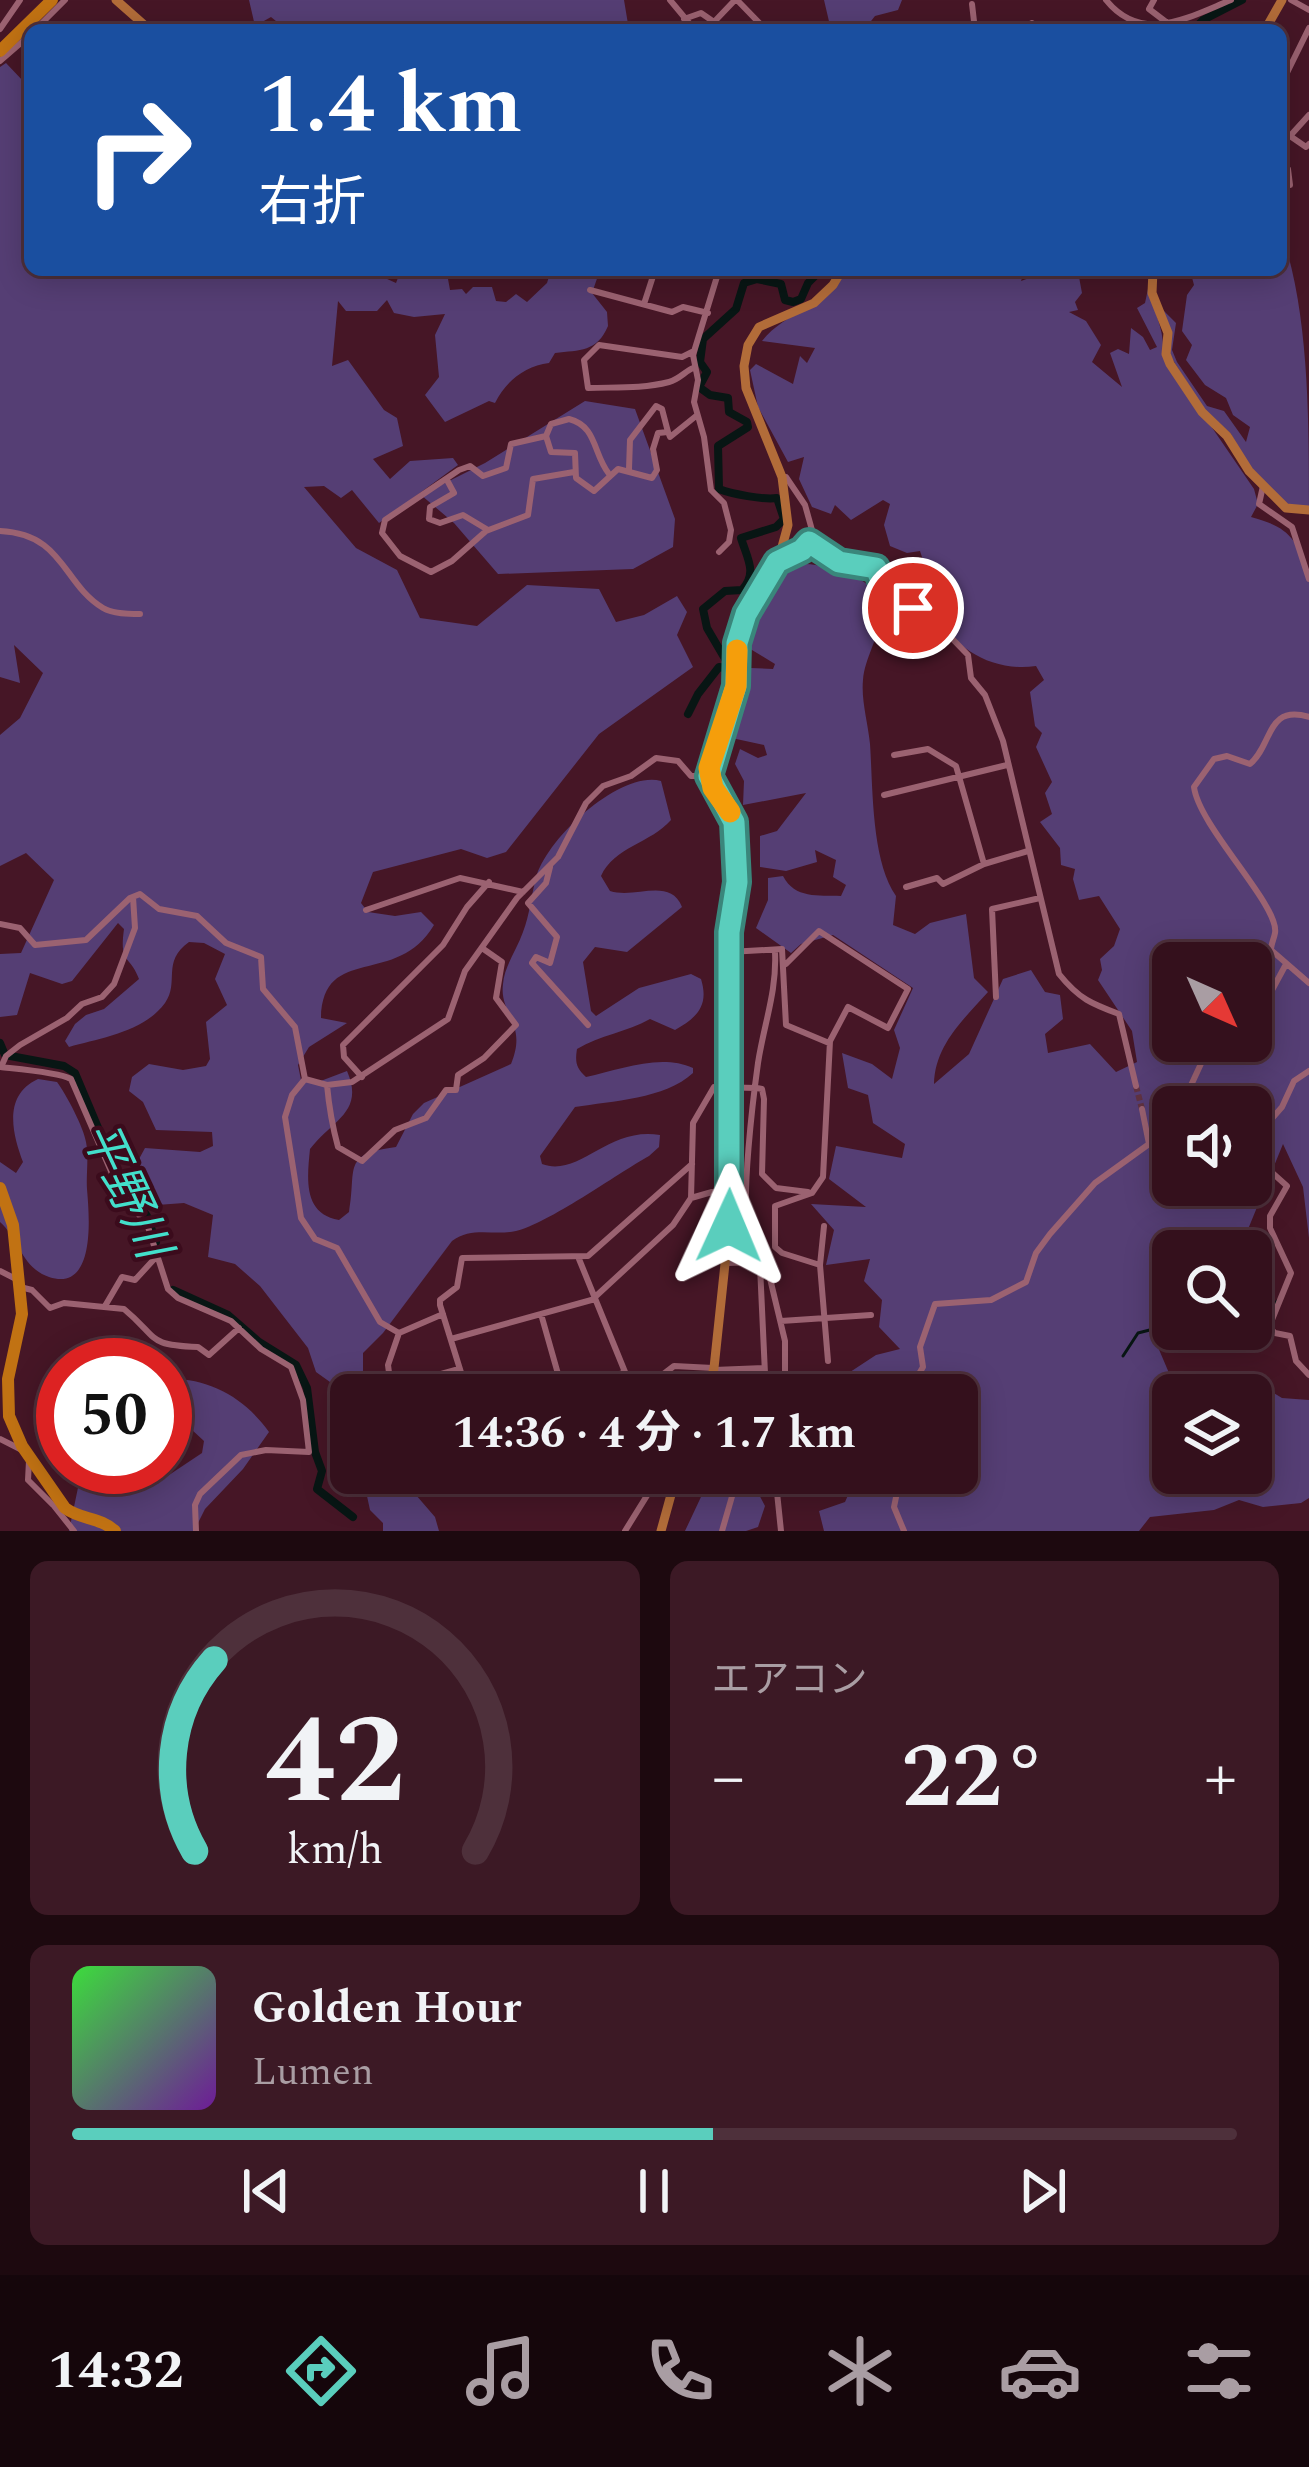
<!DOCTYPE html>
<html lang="ja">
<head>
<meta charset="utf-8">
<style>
  :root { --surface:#34101c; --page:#3c1925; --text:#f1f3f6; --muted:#a99da3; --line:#4e303b; --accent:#5acebd }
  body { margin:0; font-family:Spectral,"Noto Sans JP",serif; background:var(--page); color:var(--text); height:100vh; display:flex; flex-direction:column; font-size:45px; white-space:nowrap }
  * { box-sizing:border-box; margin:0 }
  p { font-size:39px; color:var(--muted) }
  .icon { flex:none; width:66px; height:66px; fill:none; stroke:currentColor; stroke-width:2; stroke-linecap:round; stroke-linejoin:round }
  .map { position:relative; height:1531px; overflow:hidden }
  .drawer { display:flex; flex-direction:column; gap:30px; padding:30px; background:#1d090f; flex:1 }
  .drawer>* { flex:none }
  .guide { position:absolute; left:24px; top:24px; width:1263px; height:252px; border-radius:18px; box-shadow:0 6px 30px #0003,0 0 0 3px var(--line); background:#1a4fa0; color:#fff; overflow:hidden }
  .needle { width:78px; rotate:135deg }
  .buttons { position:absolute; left:1152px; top:942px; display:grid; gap:24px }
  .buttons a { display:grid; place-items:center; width:120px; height:120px; border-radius:18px; background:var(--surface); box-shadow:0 6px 30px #0003,0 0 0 3px var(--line); font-size:60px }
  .speed { position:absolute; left:36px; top:1338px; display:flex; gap:24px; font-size:60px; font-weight:700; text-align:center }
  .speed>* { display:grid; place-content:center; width:156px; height:156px; border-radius:50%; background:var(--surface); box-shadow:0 6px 30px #0003,0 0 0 3px var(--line); line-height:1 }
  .speed .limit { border:18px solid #d22; background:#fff; color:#111 }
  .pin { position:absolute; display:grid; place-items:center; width:102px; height:102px; color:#fff; margin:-51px; border:6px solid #fff; border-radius:50%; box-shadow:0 3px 12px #0007 }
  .me { position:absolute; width:132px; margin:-66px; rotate:1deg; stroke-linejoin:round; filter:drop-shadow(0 0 9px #0008) }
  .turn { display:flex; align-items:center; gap:42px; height:252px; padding:0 36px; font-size:54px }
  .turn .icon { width:156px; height:156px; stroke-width:2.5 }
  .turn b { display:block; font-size:84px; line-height:102px }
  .big { font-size:90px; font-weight:700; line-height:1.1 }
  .drawer .tile { flex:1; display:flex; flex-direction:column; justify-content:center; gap:18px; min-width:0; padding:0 42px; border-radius:18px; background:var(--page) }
  .drawer .dial { align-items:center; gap:0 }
  .dial svg { height:312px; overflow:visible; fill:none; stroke:var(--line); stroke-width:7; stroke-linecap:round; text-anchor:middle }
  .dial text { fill:var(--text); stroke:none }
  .song { display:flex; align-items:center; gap:36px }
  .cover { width:144px; height:144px; border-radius:18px; background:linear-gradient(135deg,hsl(120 70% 55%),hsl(280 70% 35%)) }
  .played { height:12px; border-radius:6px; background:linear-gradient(90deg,var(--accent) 55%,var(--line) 55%) }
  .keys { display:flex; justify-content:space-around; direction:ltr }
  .heat { display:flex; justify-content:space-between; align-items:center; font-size:66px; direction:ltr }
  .drawer .tiles { flex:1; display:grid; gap:30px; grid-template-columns:1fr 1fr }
  .tile:last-child { grid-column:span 2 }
  .trip { position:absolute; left:330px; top:1374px; width:648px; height:120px; border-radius:18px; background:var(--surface); box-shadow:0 6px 30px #0003,0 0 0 3px var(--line); font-weight:700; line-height:120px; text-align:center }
  .tab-bar { display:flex; height:192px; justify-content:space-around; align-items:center; background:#15060b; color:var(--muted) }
  .tab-bar .icon { width:84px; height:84px }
  .tab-bar .active { color:var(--accent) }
  .tab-bar b { font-size:54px; color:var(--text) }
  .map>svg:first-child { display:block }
  .green { fill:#553e74; fill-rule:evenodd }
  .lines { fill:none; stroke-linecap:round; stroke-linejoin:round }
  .stream { stroke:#081614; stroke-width:3 }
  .river { stroke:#081614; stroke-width:8 }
  .minor-tunnel { stroke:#603241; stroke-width:6; stroke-dasharray:6 3; stroke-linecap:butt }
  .minor { stroke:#9b6271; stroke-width:6 }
  .major { stroke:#b26c39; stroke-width:9 }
  .highway { stroke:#c17213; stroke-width:12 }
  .route-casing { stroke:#3a867b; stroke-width:30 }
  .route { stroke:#5acebd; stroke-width:21 }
  .slow { stroke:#f59e0b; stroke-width:21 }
  .labels { text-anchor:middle; stroke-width:9; stroke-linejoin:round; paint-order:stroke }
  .water-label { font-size:48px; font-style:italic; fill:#43dfcb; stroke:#3b0b1c }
</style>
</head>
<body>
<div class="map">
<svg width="1309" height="1531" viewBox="0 0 1309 1531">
  <rect width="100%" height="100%" fill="#461626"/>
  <path class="green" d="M249,0H624L629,30H287L271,17L255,26Z
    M824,0H902L898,10L875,16L864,30H831Z
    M6,63L24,82L30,79V270H391L385,278L396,283L401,270H436L448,279L450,290L462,289L466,294L473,287H492L496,301L506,302L516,294L527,302L547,283L551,270H600L592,293L607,312L608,326C597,352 580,350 555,353L549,363C525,366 506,381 495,403L489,401L445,422L425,395L439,377L435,335L445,314L414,317L394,313L387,300L377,311H346L338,301L332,366L348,360L384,410L397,418L403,446L373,459L390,479L410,461L453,458L458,465L379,523L352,490L341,498L324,486L304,487L356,548L397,570L420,618L477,626L527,585L599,589L616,622L644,615L677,596L687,612L677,635L693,667L599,734L506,852L487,858L461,849L373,872L361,903L368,912L395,916L421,912L434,925C397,988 323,943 321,1018L347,1023L309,1047L298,1065L301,1080L318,1082L347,1071C365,1112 332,1120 310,1149C307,1179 303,1214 339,1220L349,1212C357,1168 341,1154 396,1147L413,1114L424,1103L511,1064C528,1023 499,1015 503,984C504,967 517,949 523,932C530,914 531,896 536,878C546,839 620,770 661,781L671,820C651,843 614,847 601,876L610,891C636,899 670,877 682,907L627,952L595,947L583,962L591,1011L596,1016L639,988L691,974L701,979C709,1005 698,1017 675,1030L650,1019C627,1032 600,1035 577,1049C575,1062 576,1068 586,1077C619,1070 660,1053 693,1068V1073C665,1099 612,1101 575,1107L540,1156L542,1164C579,1178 608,1126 660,1135L659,1147L649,1156C617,1174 547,1224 516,1231C493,1236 472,1226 452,1241L383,1333L363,1353V1395H351V1405L347,1407L330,1382L316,1372L308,1348L260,1286L235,1264L208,1257L213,1215L184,1203L157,1205L139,1194L133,1170L145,1148L200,1152L213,1146L212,1132L156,1130L143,1102L129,1091L132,1077L149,1064L183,1070L206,1066L210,1059L206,1022L227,1005L215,979L225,954L204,943L189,942C161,962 180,982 165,1003C144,1032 100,1038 69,1047L65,1041L75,1024L86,1015L104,1009L139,979C130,954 119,965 124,929L118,923L72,981L62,984L30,973L17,1015L0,1017V954L21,953L54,880L26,853L0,866V735L20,718L43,673L14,645L20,683L0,677V67Z
    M1281,232C1309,311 1309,419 1309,507L1287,505L1246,462L1231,434L1204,409L1169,354L1162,309L1176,323L1172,350L1177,362L1207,406L1224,411L1246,442L1250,427L1233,415L1226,398L1205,385L1186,360L1192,345L1182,331L1187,295L1194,285L1190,270H1244L1248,274L1252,270H1281Z
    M846,270H1025L1021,281L1051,270H1073L1079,277L1082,293L1075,302L1078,310L1069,312L1086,321L1101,345L1092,362L1122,387L1110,353L1118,349L1129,354L1131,328L1143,337L1150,350L1157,347L1137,308L1145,303L1148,289C1155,314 1165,330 1163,356L1254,489L1258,504L1251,517C1288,527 1295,537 1309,572V1238L1303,1187L1283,1144L1244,1239L1249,1251H1173V1307L1161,1309L1149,1326L1169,1373L1202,1384L1251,1379L1282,1398L1309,1400V1498L1301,1503L1263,1507L1239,1500L1214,1510L1150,1517L1139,1531H824L819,1511L845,1502L849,1493L840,1484L813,1481L807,1473H957V1395H916L914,1379L907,1395H815L876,1355L900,1349L879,1327L882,1300L864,1281L870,1259L826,1265L834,1230L811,1204L866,1207L829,1179L836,1146L902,1158L905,1144L873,1123L868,1095L848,1088L842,1053L872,1064L892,1079L900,1048L894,1030L913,988L833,935L801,944L791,953L756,928L768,900V878L783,876C795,899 818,895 841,896L846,885L833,877L836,860L815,850L817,862L786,871L760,867V836L777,831L806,793L743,805L744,781L735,764L740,749L758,758L767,755L764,745L727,737L730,726L738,719L750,668L773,669L775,664L747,647C758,578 771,547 844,573C859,579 873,583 878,600C887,628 865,653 863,680C861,700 868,723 870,744C873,787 871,860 896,896L893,925L915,934L930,923L966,914L974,978L988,992C963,1020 935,1045 934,1084L969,1054L1003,979L1031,970L1045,992L1060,995L1063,1019L1045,1034L1048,1053L1090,1044L1116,1072L1137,1062L1132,1031L1098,980L1102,970L1100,959L1114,946L1120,929L1099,896L1079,900L1073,879L1075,869L1061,865L1060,848L1040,822L1052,814L1045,793L1052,782L1036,747L1042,733L1035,726L1030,692L1044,680L1036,666C993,672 956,650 934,613L945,601L937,598L926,574L918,569L923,560L920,551L907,553L890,546L884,525L890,504L883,500L851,520L835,505L831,514L812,507L799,479L804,457L788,462L758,407L750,370L756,364L793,384L800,356L807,363L815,348L762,341C785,311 830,306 846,270ZM1173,963H1251V1041H1173ZM1173,1107H1251V1185H1173ZM1173,1395H1251V1473H1173Z
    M585,401L635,409L675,519L673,547L633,569L498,574L454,523L421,495L485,463Z
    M38,1079L57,1082C66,1094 84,1128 86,1142C89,1157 86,1174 87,1189C89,1213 97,1293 49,1277C22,1268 19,1239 0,1222V1162L16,1173L23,1162C12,1133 3,1095 38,1079Z
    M165,1379C208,1377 245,1398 269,1432L243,1469L205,1509L194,1531H69L80,1478L76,1467H136L144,1480L157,1483L202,1453L204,1441L165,1405Z
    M362,1473H397L435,1517L439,1531H383V1523L370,1510Z
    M733,1474L756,1489L765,1506L758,1527L746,1531H685L708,1482Z"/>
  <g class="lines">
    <path class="stream" d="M771,282L775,270
      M1251,1322L1266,1327
      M1267,1325L1277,1301
      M1230,1329H1245
      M1123,1356L1138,1333L1173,1324"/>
    <path class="river" d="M1193,30L1203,20L1242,0
      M688,714L698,694L719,667L731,669L707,628L703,609L725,591L742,590C758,573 747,558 741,538L776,527L784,519L777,498C763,500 732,494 719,489L718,446L748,427L747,422L729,412L728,398L710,395L699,387L707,372L700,362L703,339L736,309L744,283L757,279L781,284L785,300L793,302L801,299L808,283L821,270
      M0,1043L5,1055L64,1066L75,1073L118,1175L147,1216L156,1242
      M173,1290L228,1315L259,1342L296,1365L307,1388L315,1452L322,1471L317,1489L353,1517"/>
    <path class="minor-tunnel" d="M1136,1086L1142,1109"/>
    <path class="minor" d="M670,0L695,30
      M737,0L766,30
      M1106,0C1142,45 1189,17 1231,0
      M1154,0L1149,9L1170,25
      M1291,0L1309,10
      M972,4L975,30
      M684,19L701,13L714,22L735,0
      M1032,23L1033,30
      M0,29L20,0
      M886,29L887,30
      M35,30L65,0
      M0,61L30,35
      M1281,85L1309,28
      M1281,128L1290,136L1309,115
      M1290,136L1306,147L1309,144
      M1281,163L1288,169L1290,185
      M719,270L693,355L698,380L694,402L704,437L711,490L724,503L731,530L729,542L719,552
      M590,290L672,312L683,307L708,313
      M644,304L655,270
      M692,352L682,357L599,345L584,360L588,388C615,387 642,389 669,382C680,379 685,371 695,367
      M546,436L551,452L575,453L576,478L594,491L618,469L652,478L657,470L653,449L658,433L668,432L670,437L696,416
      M629,469L630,440L656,406L662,409L668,432
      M574,472L533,479L528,515L486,531L452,561L431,572L400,556L382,533L385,520L459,470L470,466L483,476L506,468L511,444L546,436L551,424L569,419C597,426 593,454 609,474
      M447,480L454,493L430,507L429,519L440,523L463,515L488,530
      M1263,486L1259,504L1292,527L1309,579
      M0,531C64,534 62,583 103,608C113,614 129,614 140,614
      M809,542L839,562L876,568L890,597L935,621L968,655L971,678L985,695L1003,741L1059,974C1079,999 1092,1004 1119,1014L1136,1086
      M777,562L802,550L812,530L805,505L786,477H782
      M1309,717C1266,704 1273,745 1250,764L1227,756L1214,759L1194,787C1199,827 1280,906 1275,933C1274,939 1271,944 1271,950L1309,983
      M894,755L928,749L956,766L984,864
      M884,795L1007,765
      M550,867L546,883L528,903L557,937L550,963L536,957L532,963L588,1025
      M906,887L937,878L943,884L984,864L1028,851
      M366,910L460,878L523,892
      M0,924L20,928L35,945L86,940L130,898L140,894L159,909L197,916L226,943L261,957L263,989L295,1027L305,1079
      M729,952L782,949L786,1025L829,1043
      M786,964L819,931L908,989L888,1028L848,1007L830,1041L823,1177L812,1193L775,1206V1247L782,1253L820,1265
      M996,997L992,909L1040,898
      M1251,1017L1264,1005L1285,966
      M0,1067C18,1069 58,1072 71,1079L117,1185L148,1227L168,1289L178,1298L231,1321L261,1349L291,1367L303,1400L309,1452L266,1450L241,1455L200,1494L195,1505L196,1531
      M1,1067L6,1056L20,1045L67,1018L82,1004L102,997L114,984L135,928L133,897
      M1309,1071L1294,1081L1282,1107L1254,1139L1258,1160L1287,1186L1270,1216V1228L1291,1273L1269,1327L1275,1333L1290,1336L1296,1361L1309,1375
      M362,1077L344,1057L343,1045L443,945L467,907L489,882
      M305,1079L327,1085L352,1082L448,1019L465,971L517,898L558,857L586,803L603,786L631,776L656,758L678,761L691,776H700L710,748L715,749
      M305,1079L292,1095L285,1117L301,1218L315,1239L337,1248L380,1322L399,1333
      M327,1085C329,1107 332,1125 338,1147L362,1161L395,1130L426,1118L446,1090H456L458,1075L484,1058L516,1025L496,998L502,962L482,948
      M757,1088L762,1089L764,1099L762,1174L776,1188L808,1192
      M1142,1109L1149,1144
      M691,1198L712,1192L728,1195
      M824,1226L820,1265L828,1361
      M759,1262L767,1266L785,1341V1371
      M727,1263L759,1262
      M0,1271L18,1280
      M20,1287L32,1290L50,1308L64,1303L124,1309C160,1339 146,1345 198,1347L209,1355L239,1328
      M595,1297L673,1225L691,1198L693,1123L714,1087L756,1088
      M105,1306L122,1277L135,1280L157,1256
      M443,1314L399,1333L388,1365L391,1388L459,1369
      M541,1314L564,1395
      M781,1321L871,1315
      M451,1339L595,1299
      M714,1370L764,1368
      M468,1395L440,1305V1300L457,1287L462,1258L588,1256L692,1164
      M565,1395L625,1372L579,1259
      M636,1395L674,1366L713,1368
      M766,1395L760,1266C758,1253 751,1243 748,1231C741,1198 753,1099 758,1063C764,1024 777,991 775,952
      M896,1395L914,1382L923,1367L920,1347L935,1304L991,1300L1026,1282L1036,1253L1050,1234L1095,1183L1149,1144L1164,1112L1187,1094L1205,1055L1217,1041
      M0,1439L20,1449
      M29,1461L28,1480L53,1505
      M497,1473C522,1503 550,1498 577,1473
      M775,1473L781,1531
      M901,1473L894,1507L904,1531
      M775,1476L800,1473
      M54,1506L74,1531
      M625,1531L661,1473
      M722,1531L733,1493L764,1473"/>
    <path class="major" d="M116,0L150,30
      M166,30H178
      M1265,30L1282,0
      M1153,270L1152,293L1168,333L1166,354L1170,364L1202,412L1227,436L1249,471L1286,508L1309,510
      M707,1395L714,1368L729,1226V932L737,882L734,822L713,788L709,768L736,686L741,627L779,558L788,525L782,477L746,388L744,366L748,345L759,327L814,303L833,285L842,270
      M661,1531L677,1473"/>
    <path class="highway" d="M0,51L52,0
      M0,1188L13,1225L22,1314L8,1379L9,1416L22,1446L65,1508C81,1520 100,1517 115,1531"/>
  </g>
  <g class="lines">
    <defs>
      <path id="route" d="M729,1226V932L737,882L734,822L709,776L736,686L737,643L746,614L777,562L802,550L809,542L839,562L876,568L886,593L913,608"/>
    </defs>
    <use href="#route" class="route-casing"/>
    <use href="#route" class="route"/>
    <path class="slow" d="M730,812L713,788L709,768L736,686L737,650"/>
  </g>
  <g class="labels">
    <g class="water-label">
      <text transform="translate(127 1189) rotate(65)" y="17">平野川</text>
    </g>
  </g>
</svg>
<div class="buttons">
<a><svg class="needle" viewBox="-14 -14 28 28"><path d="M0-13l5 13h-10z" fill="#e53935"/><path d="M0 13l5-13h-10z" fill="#a99da3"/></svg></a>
<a><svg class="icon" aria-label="sound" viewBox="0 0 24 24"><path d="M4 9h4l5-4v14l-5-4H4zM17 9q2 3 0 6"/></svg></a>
<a><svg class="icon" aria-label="search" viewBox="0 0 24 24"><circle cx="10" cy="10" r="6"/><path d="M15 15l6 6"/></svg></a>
<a><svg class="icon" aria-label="layers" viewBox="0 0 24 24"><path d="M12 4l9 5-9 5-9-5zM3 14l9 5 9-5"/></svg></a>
</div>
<div class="speed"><div class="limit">50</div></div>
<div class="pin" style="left:913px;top:608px;background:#d93025"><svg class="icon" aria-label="arrive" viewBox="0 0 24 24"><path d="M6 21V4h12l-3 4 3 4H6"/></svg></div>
<svg class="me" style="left:729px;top:1226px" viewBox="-20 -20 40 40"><path d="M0-17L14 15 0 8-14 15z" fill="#5acebd" stroke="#fff" stroke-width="4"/></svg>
<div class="trip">14:36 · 4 分 · 1.7 km</div>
<div class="guide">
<div class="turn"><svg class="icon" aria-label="right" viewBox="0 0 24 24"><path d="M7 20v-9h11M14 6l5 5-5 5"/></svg><div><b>1.4 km</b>右折</div></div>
</div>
</div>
<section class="drawer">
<div class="tiles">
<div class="tile dial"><svg viewBox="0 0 100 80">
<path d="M14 69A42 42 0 1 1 86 69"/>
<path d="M14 69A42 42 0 0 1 19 20" stroke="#5acebd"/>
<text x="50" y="56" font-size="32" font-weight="700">42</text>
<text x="50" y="72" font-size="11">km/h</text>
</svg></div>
<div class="tile"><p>エアコン</p>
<div class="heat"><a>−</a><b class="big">22°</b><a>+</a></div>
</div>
<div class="tile">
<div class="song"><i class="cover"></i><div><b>Golden Hour</b><p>Lumen</p></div></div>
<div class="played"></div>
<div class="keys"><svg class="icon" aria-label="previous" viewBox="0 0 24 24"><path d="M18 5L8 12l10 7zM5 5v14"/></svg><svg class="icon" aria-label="pause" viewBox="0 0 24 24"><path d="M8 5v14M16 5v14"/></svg><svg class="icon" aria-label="next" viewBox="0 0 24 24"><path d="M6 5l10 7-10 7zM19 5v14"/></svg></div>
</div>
</div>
</section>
<nav class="tab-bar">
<b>14:32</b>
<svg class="icon active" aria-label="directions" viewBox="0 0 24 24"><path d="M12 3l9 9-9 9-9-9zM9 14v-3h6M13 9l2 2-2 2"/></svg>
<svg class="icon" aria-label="music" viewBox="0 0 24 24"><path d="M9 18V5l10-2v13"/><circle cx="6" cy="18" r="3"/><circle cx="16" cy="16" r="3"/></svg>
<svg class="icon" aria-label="phone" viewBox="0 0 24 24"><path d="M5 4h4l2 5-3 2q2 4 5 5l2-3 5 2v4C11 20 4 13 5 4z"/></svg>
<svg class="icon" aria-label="climate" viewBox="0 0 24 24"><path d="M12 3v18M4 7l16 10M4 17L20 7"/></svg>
<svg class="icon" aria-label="car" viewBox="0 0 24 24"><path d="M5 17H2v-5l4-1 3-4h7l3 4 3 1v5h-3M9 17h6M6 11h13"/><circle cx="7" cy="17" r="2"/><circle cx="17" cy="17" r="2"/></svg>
<svg class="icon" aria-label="filters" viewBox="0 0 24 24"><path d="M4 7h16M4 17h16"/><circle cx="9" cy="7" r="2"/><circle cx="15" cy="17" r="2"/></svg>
</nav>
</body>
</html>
